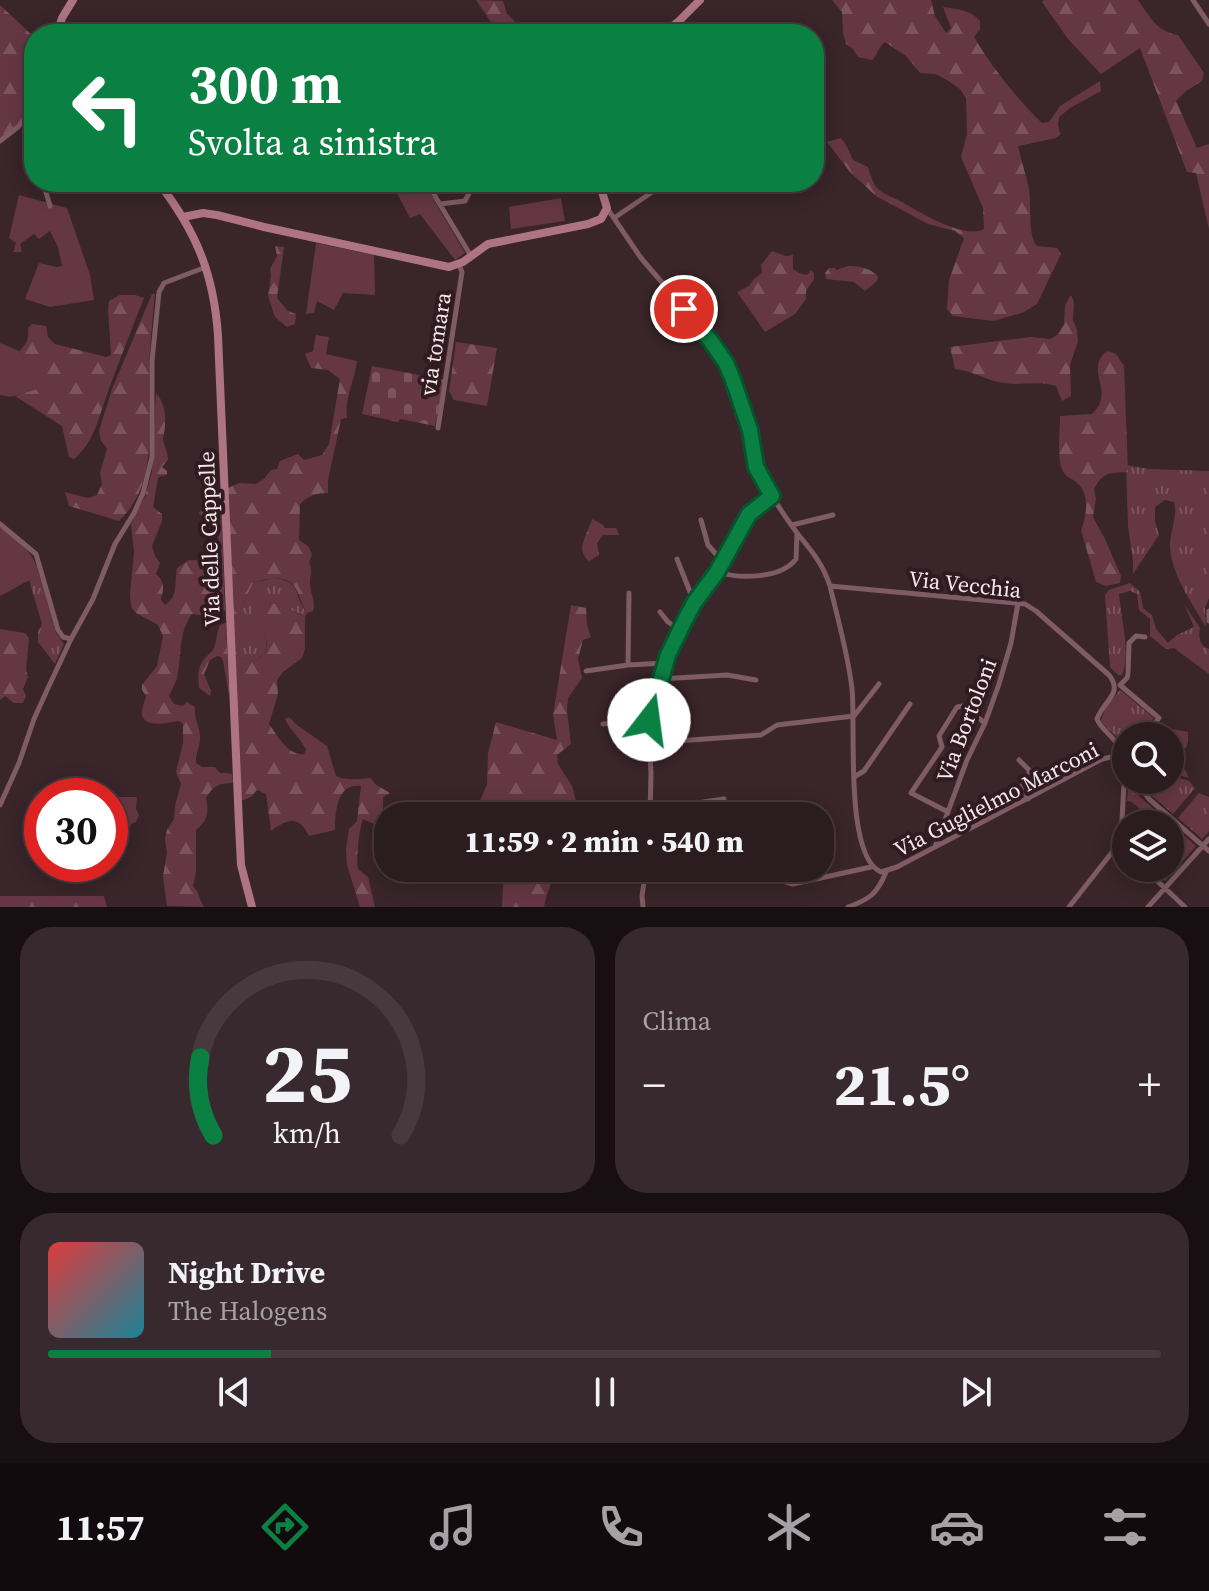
<!DOCTYPE html>
<html lang="it">
<head>
<meta charset="utf-8">
<style>
  :root { --surface:#2b1c20; --page:#37292d; --text:#f1f3f6; --muted:#a6a1a5; --line:#473a3e; --accent:#0b8043 }
  body { margin:0; font-family:"Source Serif 4",serif; background:var(--page); color:var(--text); height:100vh; display:flex; flex-direction:column; font-size:30px; white-space:nowrap }
  * { box-sizing:border-box; margin:0 }
  p { font-size:26px; color:var(--muted) }
  .icon { flex:none; width:44px; height:44px; fill:none; stroke:currentColor; stroke-width:2; stroke-linecap:round; stroke-linejoin:round }
  .map { position:relative; height:907px; overflow:hidden }
  .panel { display:flex; flex-direction:column; gap:20px; padding:20px; background:#180f12; flex:1 }
  .panel>* { flex:none }
  .guide { position:absolute; left:24px; top:24px; width:800px; height:168px; border-radius:32px; box-shadow:0 4px 20px #0003,0 0 0 2px var(--line); background:#0b8043; color:#fff; overflow:hidden }
  .fabs { position:absolute; left:1112px; top:722px; display:grid; gap:16px }
  .fabs a { display:grid; place-items:center; width:72px; height:72px; border-radius:50%; background:var(--surface); box-shadow:0 4px 20px #0003,0 0 0 2px var(--line); font-size:40px }
  .speed { position:absolute; left:24px; top:778px; display:flex; gap:16px; font-size:40px; font-weight:700; text-align:center }
  .speed>* { display:grid; place-content:center; width:104px; height:104px; border-radius:50%; background:var(--surface); box-shadow:0 4px 20px #0003,0 0 0 2px var(--line); line-height:1 }
  .speed .limit { border:12px solid #d22; background:#fff; color:#111 }
  .pin { position:absolute; display:grid; place-items:center; width:68px; height:68px; color:#fff; margin:-34px; border:4px solid #fff; border-radius:50%; box-shadow:0 2px 8px #0007 }
  .me { position:absolute; width:88px; margin:-44px; rotate:15deg; stroke-linejoin:round; filter:drop-shadow(0 0 6px #0008) }
  .turn { display:flex; align-items:center; gap:28px; height:168px; padding:0 32px; font-size:36px }
  .turn .icon { width:104px; height:104px; stroke-width:2.5 }
  .turn b { display:block; font-size:56px; line-height:68px }
  .big { font-size:60px; font-weight:800; line-height:1.1 }
  .panel .card { flex:1; display:flex; flex-direction:column; justify-content:center; gap:12px; min-width:0; padding:0 28px; border-radius:32px; background:var(--page) }
  .panel .dial { align-items:center; gap:0 }
  .dial svg { height:208px; overflow:visible; fill:none; stroke:var(--line); stroke-width:7; stroke-linecap:round; text-anchor:middle }
  .dial text { fill:var(--text); stroke:none }
  .song { display:flex; align-items:center; gap:24px }
  .cover { width:96px; height:96px; border-radius:12px; background:linear-gradient(135deg,hsl(0 70% 55%),hsl(190 70% 35%)) }
  .played { height:8px; border-radius:4px; background:linear-gradient(90deg,var(--accent) 20%,var(--line) 20%) }
  .keys { display:flex; justify-content:space-around; direction:ltr }
  .heat { display:flex; justify-content:space-between; align-items:center; font-size:44px; direction:ltr }
  .panel .tiles { flex:1; display:grid; gap:20px; grid-template-columns:1fr 1fr }
  .card:last-child { grid-column:span 2 }
  .trip { position:absolute; left:374px; top:802px; width:460px; height:80px; border-radius:32px; background:var(--surface); box-shadow:0 4px 20px #0003,0 0 0 2px var(--line); font-weight:800; line-height:80px; text-align:center }
  .menu { display:flex; height:128px; justify-content:space-around; align-items:center; background:#110b0d; color:var(--muted) }
  .menu .icon { width:56px; height:56px }
  .menu .current { color:var(--accent) }
  .menu b { font-size:36px; color:var(--text) }
  .map>svg:first-child { display:block }
  .grass { fill:url(#grass-tufts) }
  .forest { fill:url(#forest-firs) }
  .cemetery { fill:url(#cemetery-stones) }
  .garden { fill:#653744 }
  .lines { fill:none; stroke-linecap:round; stroke-linejoin:round }
  .street { stroke:#7f5b64; stroke-width:5 }
  .secondary { stroke:#ae7483; stroke-width:8 }
  .route-casing { stroke:#07532c; stroke-width:20 }
  .route { stroke:#0b8043; stroke-width:14 }
  .labels { text-anchor:middle; stroke-width:8; stroke-linejoin:round; paint-order:stroke }
  .street-label { font-size:22px; fill:#f6e8eb; stroke:#2f1b21 }
</style>
</head>
<body>
<div class="map">
<svg width="1209" height="907" viewBox="0 0 1209 907">
  <defs>
    <pattern id="grass-tufts" width="24" height="20" patternUnits="userSpaceOnUse" patternTransform="scale(2)"><rect width="24" height="20" fill="#653744"/><path d="M3 7l-1-3M5 7V3M7 7l1-3M15 17l-1-3M17 17v-4M19 17l1-3" fill="none" stroke="#7c545f"/></pattern>
    <pattern id="forest-firs" width="22" height="20" patternUnits="userSpaceOnUse" patternTransform="scale(2)"><rect width="22" height="20" fill="#653744"/><path d="M5 1l3.5 6h-7zM16 11l3.5 6h-7z" fill="#7c545f"/></pattern>
    <pattern id="cemetery-stones" width="16" height="16" patternUnits="userSpaceOnUse" patternTransform="scale(2)"><rect width="16" height="16" fill="#653744"/><path d="M2 7V4a2 2 0 0 1 4 0v3zM10 15v-3a2 2 0 0 1 4 0v3z" fill="#7c545f"/></pattern>
  </defs>
  <rect width="100%" height="100%" fill="#39252a"/>
  <path class="grass" d="M1126,465L1149,469L1209,471V598L1205,608L1206,627C1192,603 1171,574 1170,546C1170,531 1178,516 1174,502L1165,500L1155,507V521L1159,535L1133,574V561L1128,526Z
    M40,577L56,633L64,644L55,664L38,642V632L42,624L29,580Z
    M275,578C304,583 292,595 307,613L305,618C295,608 281,610 269,602L261,629C270,641 268,654 255,661L240,658V611L253,583Z
    M1130,583L1140,592L1143,608L1152,615L1156,629L1168,643L1177,635L1194,627L1184,604L1200,628C1198,637 1200,646 1209,649V674L1174,648L1166,649L1150,636V619L1139,610L1137,594L1130,591L1119,594C1121,617 1131,655 1122,675H1118L1110,667L1105,595L1109,590Z
    M1120,690L1154,718L1139,736H1126V746L1103,724L1101,720L1105,709Z
    M1161,722L1171,729L1188,732V742L1182,755L1184,757L1178,764L1186,771L1189,778L1170,772V736H1149Z
    M1170,775L1189,781L1195,788L1173,814L1145,790L1143,780H1170Z
    M1129,780H1135L1139,796L1196,846L1165,881L1159,874L1162,870L1165,872L1185,848L1170,835V824H1158L1132,802L1127,801Z
    M1199,793L1209,797V831L1202,839L1178,818Z"/>
  <path class="forest" d="M476,0L503,1L507,14L529,34H499Z
    M832,0H931L935,16L946,33L951,28L943,7C957,9 971,10 980,21V29L974,37C991,66 1018,100 1042,123L1049,122L1060,106L1100,81L1101,91L1070,108L1059,117L1058,125L1060,135L1056,138L1018,146C1021,160 1026,175 1029,189C1032,207 1027,233 1037,246L1057,248L1061,254L1037,304L1024,312L994,321L953,316L947,309L949,280L964,238L955,231L928,224L876,196L850,172L827,142L841,138L846,145L853,160L868,167C870,175 873,184 879,190C885,195 895,198 902,202C919,212 965,240 984,229L983,208L961,157L967,134L966,98L960,89L947,80L936,74L920,73L906,56L885,42C878,47 878,55 872,60L858,57L853,49L846,44L843,33L842,12Z
    M1044,0H1138C1150,17 1156,31 1178,35L1204,73L1202,81L1186,91L1176,101L1197,148L1209,144V229L1196,173L1187,172L1140,48L1101,74L1068,39L1042,2Z
    M0,5L34,37C34,56 37,83 34,101C32,113 11,133 0,138Z
    M275,246L284,247L277,298L288,311L296,314L295,324L287,327L275,317L268,296L271,275L270,269L277,256Z
    M772,251L786,256L793,255V269L799,273L807,275L811,270L814,273V279L806,291V299L795,314L765,332L737,292L749,286L754,279L762,273L761,265Z
    M848,266C858,266 872,268 878,277L877,281L865,291L854,282L826,279L825,273L829,268H835L836,270Z
    M152,294H155C152,323 149,352 149,381C148,430 158,484 119,521L69,506L65,492L88,498L97,495L102,484L100,473L107,448L101,441L99,431L112,389Z
    M120,295H135L144,298C132,328 121,357 110,386C100,411 96,441 74,459L69,457L62,426L15,396L37,388L19,351C27,344 29,339 28,328L32,324L46,326L48,337L55,344L106,357L111,355L108,309L109,301Z
    M1071,295L1074,302L1073,320L1077,330L1078,341L1070,365L1071,396L1062,401L1056,386C1039,380 1022,386 1005,383C987,381 973,371 955,369L950,347L1031,337L1050,339L1057,335L1064,324L1065,305Z
    M316,335L329,337L326,354L357,361C355,379 344,400 347,418L341,419L328,480V493C317,493 308,496 300,504L299,540L308,546L312,554L309,562C313,571 310,574 310,583C310,594 316,600 313,611L307,613C301,605 301,597 296,589C288,573 266,579 253,583L240,611V658L255,661C269,654 270,641 261,629L262,623L255,621L251,616L252,610C256,608 259,604 263,602C269,600 300,613 305,618V649L302,658L283,672L277,680L278,694L269,724C278,736 288,756 304,754L306,750C301,738 291,732 285,719L289,717L297,725L327,746L336,776C346,781 360,779 371,778L375,784L390,793L383,797V810L379,826L363,819C359,829 356,858 358,869L368,877L375,907H360L347,865L346,849L349,829L357,821L361,786C337,782 335,812 335,830L309,836C299,815 287,819 271,831L266,794L257,790L251,797L241,801L228,488L239,483L256,484L264,479L271,470L277,469L280,461L298,454L304,460L322,455L329,444L340,379L328,370L311,368L305,354L313,351Z
    M456,342L497,348L487,406L454,400L449,391Z
    M1107,351L1116,354L1124,366L1128,472C1109,473 1103,472 1094,489L1096,499L1093,517L1104,537L1121,576L1120,583L1106,586L1096,582L1081,530C1087,516 1090,492 1076,482C1070,477 1065,477 1062,469C1057,456 1060,431 1060,416L1092,414C1094,412 1099,406 1100,403C1107,385 1087,367 1107,351Z
    M156,393C164,402 166,414 165,426C165,430 163,435 163,440C164,446 168,452 168,460L162,467L167,471V475L161,476L158,478L153,507L162,514V521L152,546L155,556L160,563L156,574C165,582 164,588 161,600L165,605C179,596 174,583 177,568L189,560L213,561L219,554C219,540 219,529 212,516L200,515L199,512L211,505L221,506L225,610L217,619C208,619 201,614 192,614C178,632 182,656 177,678C175,684 172,690 169,696L174,704L183,706L187,702L195,707C194,718 199,725 200,735C201,746 195,753 196,763L202,767H215L220,773L232,774L233,783C219,783 213,786 206,798C209,813 208,820 196,830V872L193,886C201,895 198,898 204,907L167,906L163,876L167,853L165,839L167,830L174,819L175,806L181,784L176,772L183,743V724L179,721C170,722 146,729 142,715C141,710 145,701 146,696L142,690V685L157,666L163,636L158,625L136,613L131,607L130,594L134,552L131,524L145,496L152,472Z
    M592,519L602,524L605,528H616L619,535H603L597,543L599,555L589,561C574,549 588,535 592,519Z
    M571,605L586,608L587,625L591,637L583,640L578,659L582,678L568,698L567,711L571,744L557,755L558,764L572,786L580,816H500L481,808L480,801L487,784L488,753L496,722L557,740L553,715Z
    M226,623L229,694L223,661L221,657L217,656L210,660L204,674L211,691L210,696L199,688C198,675 197,666 207,656C212,651 213,651 215,645C217,637 217,632 220,625Z
    M0,629L25,633L29,638L26,670L28,677L23,689L26,696L23,703H14L5,696L0,700Z
    M504,868H579L583,875L570,870L563,877L560,874L554,872C552,884 546,894 544,907H502Z
    M0,896H104L107,907H0Z"/>
  <path class="cemetery" d="M372,366L445,380L435,426L400,419L398,422L362,414Z"/>
  <path class="garden" d="M391,182H426L436,204L465,253L455,260L420,214L410,218Z
    M19,195L67,208L90,275L94,300L50,307L25,299L39,263L57,267L62,266L58,247L50,231L39,239L34,234L20,244L22,252H13L16,243L9,238Z
    M561,198L565,221L511,229L509,207Z
    M316,243L374,255L375,295L343,293L334,310L317,301L314,313L306,314Z
    M0,343L19,351L38,389L10,397L0,395Z
    M0,527C22,545 32,548 40,577C23,581 15,589 0,596Z
    M110,797H137L136,809L139,815L136,822L131,824L126,839L110,834Z"/>
  <g class="lines">
    <path class="street" d="M1193,0L1209,24
      M617,34L622,30L625,34
      M0,141L18,127L34,107
      M43,182L50,206
      M429,182L436,198L471,256
      M440,204L465,201L475,182
      M607,208L641,258L707,335L726,363L733,380L750,430L756,467L759,474C770,494 783,514 797,533C811,550 823,564 830,586C838,620 848,654 852,689C856,726 844,856 881,872L897,867L1102,759L1116,756L1120,757
      M614,218L667,182
      M438,428L462,272L459,265
      M701,520L708,545L723,562
      M0,524L36,554L58,630L63,637L71,639
      M792,525L833,515
      M677,559L694,602
      M718,572C739,579 781,579 796,559L797,534
      M830,586L1025,604L1036,611L1109,675C1124,694 1103,701 1097,719C1101,730 1113,735 1118,746C1121,752 1121,758 1125,765L1122,820L1126,831
      M1209,611V621
      M660,612L668,622L680,630
      M628,665L629,593
      M586,671L628,665L665,663
      M660,679L727,675L756,680
      M1120,685L1159,718L1144,736
      M1120,685L1127,678L1128,674L1129,643L1136,636L1145,637
      M626,698C627,710 636,725 648,729
      M603,724L635,719
      M649,743L761,735L777,725L854,716L879,684
      M1019,760L1030,771L1022,786L1028,799
      M854,777L864,771L910,704
      M1139,780L1142,789L1149,799L1209,851
      M0,805L19,763L34,719L48,688L71,639L93,599L115,544L134,513L143,493L152,457V361L159,292L164,283L206,267
      M650,810L724,799
      M948,812L911,793L942,747L939,736L957,707L963,706L985,723
      M650,816L651,772L648,724L668,655L694,603L717,572L746,519L752,510L772,496
      M935,847L967,760L985,723L999,684L1011,643L1018,603
      M768,868L780,880L793,884L871,867
      M1147,868L1152,876L1185,907
      M643,907L642,896L646,868
      M848,907C870,899 877,894 886,872
      M1069,907L1113,851L1122,821
      M1148,907L1209,839"/>
    <path class="secondary" d="M57,34L62,18L73,0
      M662,34L678,22L700,0
      M158,182C196,231 214,274 218,336L239,825L241,865L252,907
      M183,217L203,213L217,215L264,227L449,267L463,262L488,244L588,224L601,219L607,208L599,182"/>
  </g>
  <g class="lines">
    <defs>
      <path id="route" d="M649,720L668,655L684,622L694,603L717,572L749,514L772,496L756,467L750,430L733,380L726,363L710,340L684,309"/>
    </defs>
    <use href="#route" class="route-casing"/>
    <use href="#route" class="route"/>
  </g>
  <g class="labels">
    <g class="street-label">
      <text transform="translate(435 344) rotate(-81)" y="8">via tomara</text>
      <text transform="translate(209 539) rotate(-92)" y="8">Via delle Cappelle</text>
      <text transform="translate(965 584) rotate(6)" y="8">Via Vecchia</text>
      <text transform="translate(966 720) rotate(-69)" y="8">Via Bortoloni</text>
      <text transform="translate(996 799) rotate(-27)" y="8">Via Guglielmo Marconi</text>
    </g>
  </g>
</svg>
<div class="fabs">
<a><svg class="icon" aria-label="search" viewBox="0 0 24 24"><circle cx="10" cy="10" r="6"/><path d="M15 15l6 6"/></svg></a>
<a><svg class="icon" aria-label="layers" viewBox="0 0 24 24"><path d="M12 4l9 5-9 5-9-5zM3 14l9 5 9-5"/></svg></a>
</div>
<div class="speed"><div class="limit">30</div></div>
<div class="pin" style="left:684px;top:309px;background:#d93025"><svg class="icon" aria-label="arrive" viewBox="0 0 24 24"><path d="M6 21V4h12l-3 4 3 4H6"/></svg></div>
<svg class="me" style="left:649px;top:720px" viewBox="-20 -20 40 40"><circle r="19" fill="#fff"/><path d="M0-13L10 11 0 6-10 11z" fill="#0b8043"/></svg>
<div class="trip">11:59 · 2 min · 540 m</div>
<div class="guide">
<div class="turn"><svg class="icon" aria-label="left" viewBox="0 0 24 24"><path d="M17 20v-9H6M10 6l-5 5 5 5"/></svg><div><b>300 m</b>Svolta a sinistra</div></div>
</div>
</div>
<section class="panel">
<div class="tiles">
<div class="card dial"><svg viewBox="0 0 100 80">
<path d="M14 69A42 42 0 1 1 86 69"/>
<path d="M14 69A42 42 0 0 1 9 39" stroke="#0b8043"/>
<text x="50" y="56" font-size="32" font-weight="700">25</text>
<text x="50" y="72" font-size="11">km/h</text>
</svg></div>
<div class="card"><p>Clima</p>
<div class="heat"><a>−</a><b class="big">21.5°</b><a>+</a></div>
</div>
<div class="card">
<div class="song"><i class="cover"></i><div><b>Night Drive</b><p>The Halogens</p></div></div>
<div class="played"></div>
<div class="keys"><svg class="icon" aria-label="previous" viewBox="0 0 24 24"><path d="M18 5L8 12l10 7zM5 5v14"/></svg><svg class="icon" aria-label="pause" viewBox="0 0 24 24"><path d="M8 5v14M16 5v14"/></svg><svg class="icon" aria-label="next" viewBox="0 0 24 24"><path d="M6 5l10 7-10 7zM19 5v14"/></svg></div>
</div>
</div>
</section>
<nav class="menu">
<b>11:57</b>
<svg class="icon current" aria-label="directions" viewBox="0 0 24 24"><path d="M12 3l9 9-9 9-9-9zM9 14v-3h6M13 9l2 2-2 2"/></svg>
<svg class="icon" aria-label="music" viewBox="0 0 24 24"><path d="M9 18V5l10-2v13"/><circle cx="6" cy="18" r="3"/><circle cx="16" cy="16" r="3"/></svg>
<svg class="icon" aria-label="phone" viewBox="0 0 24 24"><path d="M5 4h4l2 5-3 2q2 4 5 5l2-3 5 2v4C11 20 4 13 5 4z"/></svg>
<svg class="icon" aria-label="climate" viewBox="0 0 24 24"><path d="M12 3v18M4 7l16 10M4 17L20 7"/></svg>
<svg class="icon" aria-label="car" viewBox="0 0 24 24"><path d="M5 17H2v-5l4-1 3-4h7l3 4 3 1v5h-3M9 17h6M6 11h13"/><circle cx="7" cy="17" r="2"/><circle cx="17" cy="17" r="2"/></svg>
<svg class="icon" aria-label="filters" viewBox="0 0 24 24"><path d="M4 7h16M4 17h16"/><circle cx="9" cy="7" r="2"/><circle cx="15" cy="17" r="2"/></svg>
</nav>
</body>
</html>
